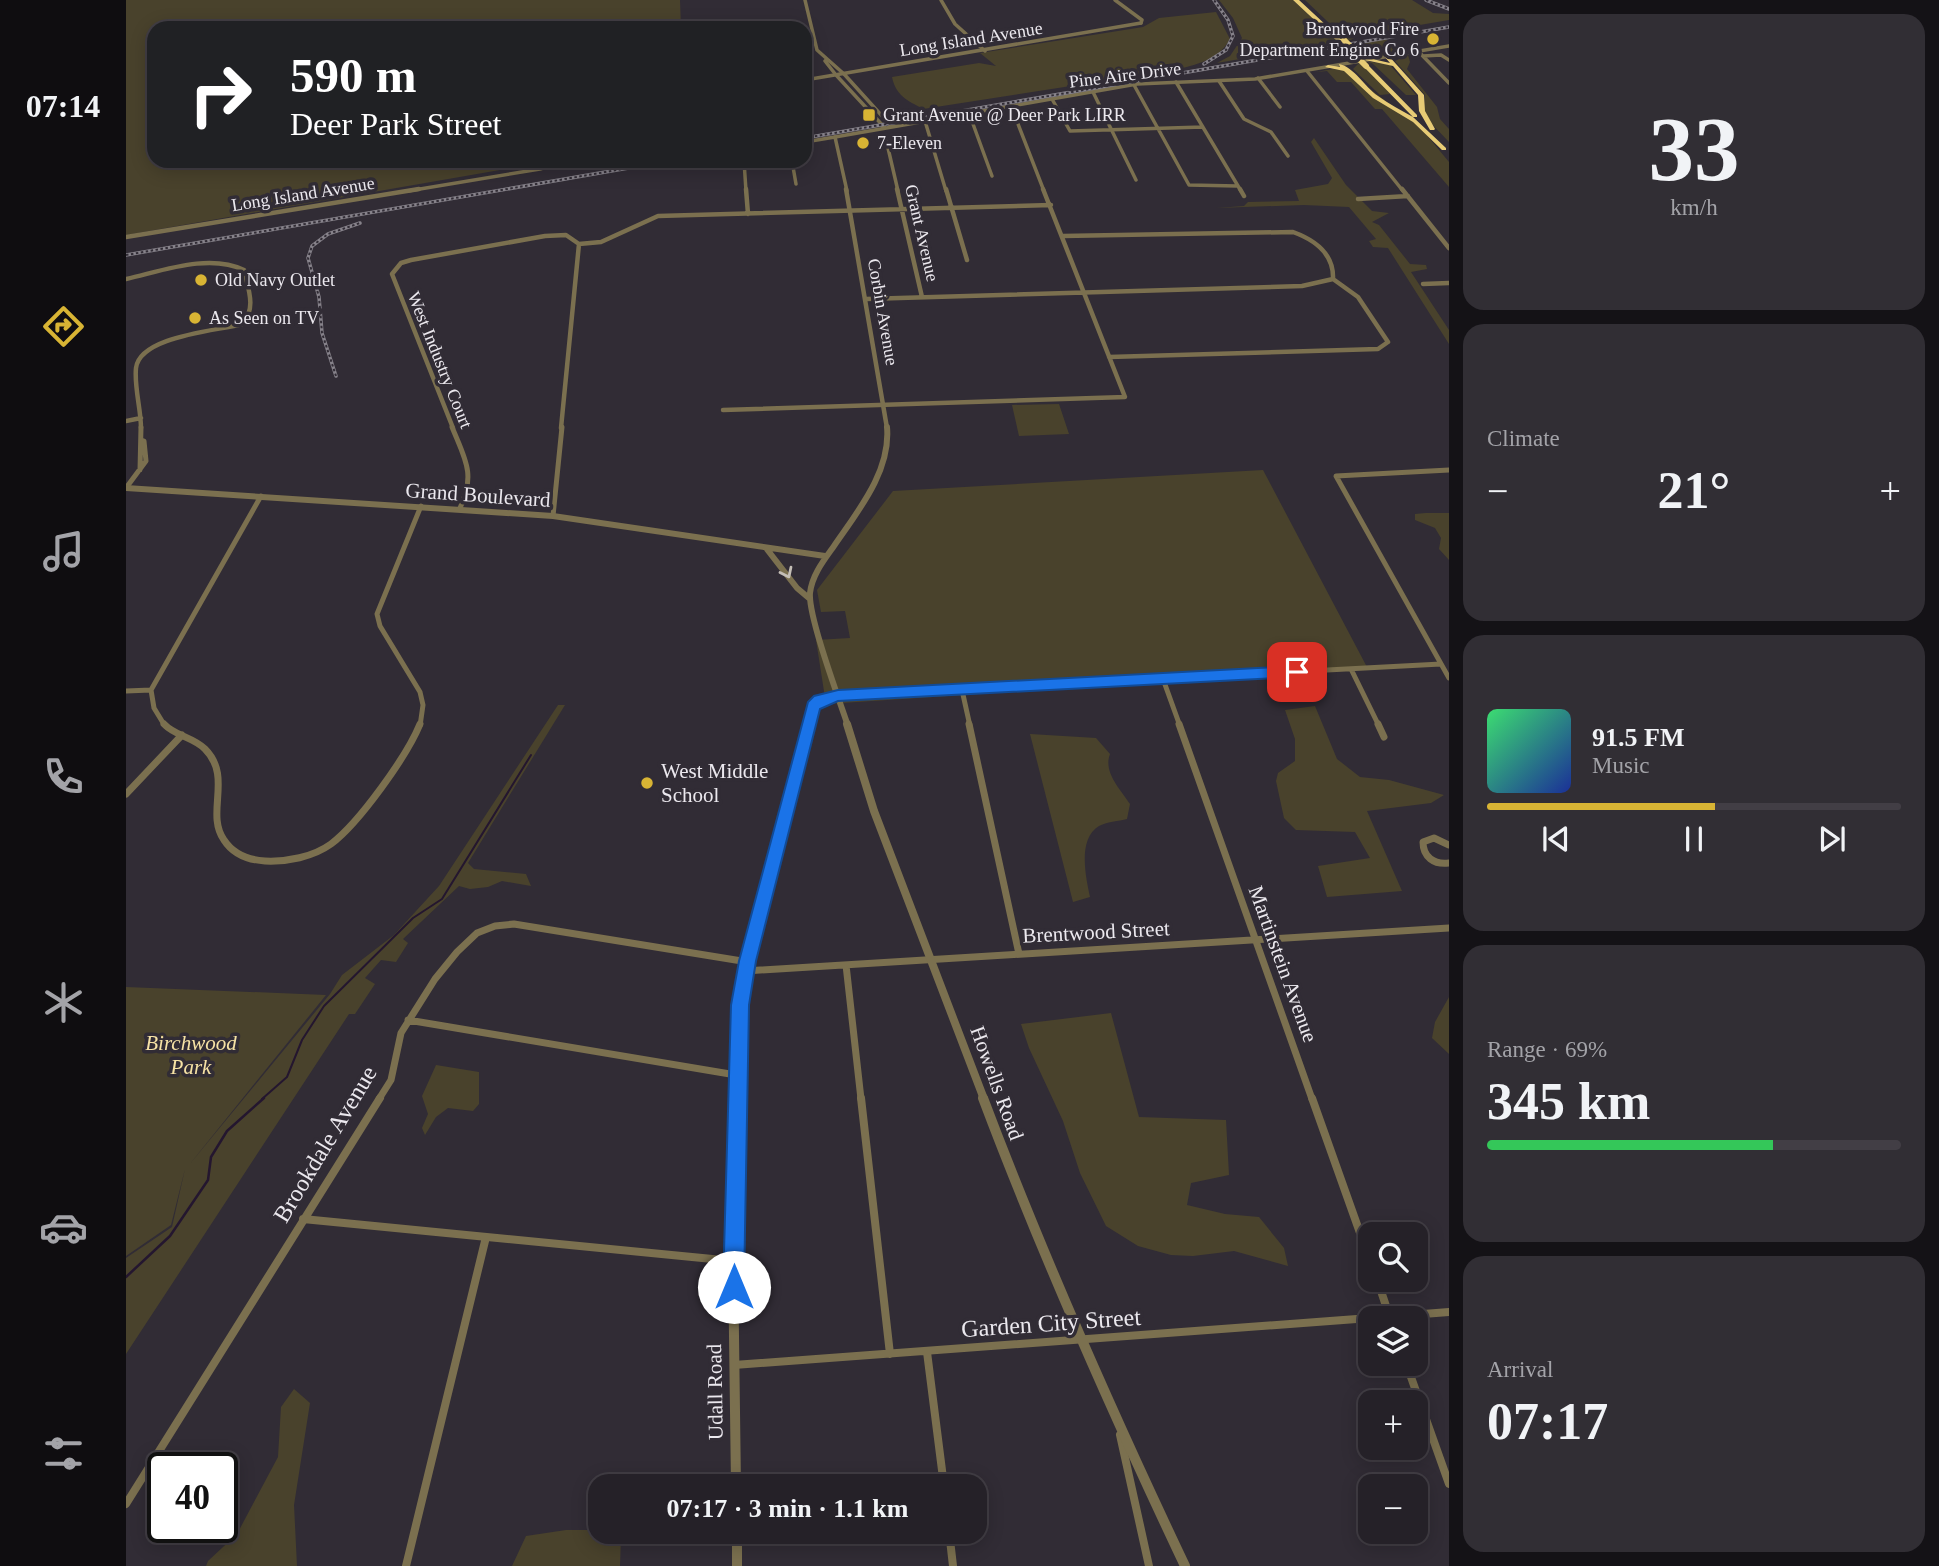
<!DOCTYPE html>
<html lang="en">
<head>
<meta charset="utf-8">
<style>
  :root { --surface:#252128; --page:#312e34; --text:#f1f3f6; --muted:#a3a3a8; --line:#423e45; --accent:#d8b434 }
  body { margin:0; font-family:"Times New Roman",serif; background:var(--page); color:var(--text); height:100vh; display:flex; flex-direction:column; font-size:26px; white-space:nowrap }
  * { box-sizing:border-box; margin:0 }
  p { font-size:23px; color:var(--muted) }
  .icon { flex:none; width:38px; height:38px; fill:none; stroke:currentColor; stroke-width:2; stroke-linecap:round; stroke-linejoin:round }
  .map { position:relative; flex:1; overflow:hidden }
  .sheet { display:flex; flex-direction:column; gap:14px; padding:14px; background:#141216; width:490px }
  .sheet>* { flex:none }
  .hud { position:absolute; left:21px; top:21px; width:665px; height:147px; border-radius:21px; box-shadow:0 4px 18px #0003,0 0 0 2px var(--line); background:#202124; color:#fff; overflow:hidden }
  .fabs { position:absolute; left:1232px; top:1222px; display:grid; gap:14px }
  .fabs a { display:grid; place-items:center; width:70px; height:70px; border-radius:14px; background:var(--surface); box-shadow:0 4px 18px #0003,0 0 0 2px var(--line); font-size:35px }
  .speed { position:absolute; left:21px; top:1452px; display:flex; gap:14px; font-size:35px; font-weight:700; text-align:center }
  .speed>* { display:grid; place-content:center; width:91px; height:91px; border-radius:50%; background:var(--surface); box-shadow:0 4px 18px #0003,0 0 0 2px var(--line); line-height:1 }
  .speed .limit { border:4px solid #111; border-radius:10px; background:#fff; color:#111 }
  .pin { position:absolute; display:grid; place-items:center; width:60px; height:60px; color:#fff; margin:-30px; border-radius:14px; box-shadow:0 4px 10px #0006 }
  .me { position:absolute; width:77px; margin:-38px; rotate:0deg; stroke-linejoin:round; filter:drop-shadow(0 0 5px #0008) }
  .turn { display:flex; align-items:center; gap:24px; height:147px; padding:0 28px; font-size:32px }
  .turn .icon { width:91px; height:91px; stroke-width:2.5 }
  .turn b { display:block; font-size:49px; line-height:60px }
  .big { font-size:52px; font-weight:700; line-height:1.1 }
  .sheet .tile { flex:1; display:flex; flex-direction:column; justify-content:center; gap:10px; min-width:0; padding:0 24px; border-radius:21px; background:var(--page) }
  .sheet .dial { align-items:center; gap:0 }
  .dial b { font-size:91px; line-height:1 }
  .song { display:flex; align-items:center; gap:21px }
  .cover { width:84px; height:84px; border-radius:10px; background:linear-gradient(135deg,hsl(140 70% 55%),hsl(230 70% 35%)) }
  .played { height:7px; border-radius:4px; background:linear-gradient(90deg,var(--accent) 55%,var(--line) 55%) }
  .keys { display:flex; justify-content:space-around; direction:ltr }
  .heat { display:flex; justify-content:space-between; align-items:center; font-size:38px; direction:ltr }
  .charge { height:10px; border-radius:5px; background:linear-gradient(90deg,#34c759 69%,var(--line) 0) }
  .trip { position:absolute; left:462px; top:1474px; width:399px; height:70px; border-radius:21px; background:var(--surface); box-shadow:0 4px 18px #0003,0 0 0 2px var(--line); font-weight:700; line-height:70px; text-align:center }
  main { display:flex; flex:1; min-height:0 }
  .tab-bar { display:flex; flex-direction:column; width:126px; justify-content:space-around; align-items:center; background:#0f0d10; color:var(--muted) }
  .tab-bar .icon { width:49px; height:49px }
  .tab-bar .active { color:var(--accent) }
  .tab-bar b { font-size:32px; color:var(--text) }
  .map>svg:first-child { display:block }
  .green { fill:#49422c }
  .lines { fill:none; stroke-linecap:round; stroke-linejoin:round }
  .stream-far1 { stroke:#24162f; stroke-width:2 }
  .stream { stroke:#24162f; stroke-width:2.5 }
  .minor-far4 { stroke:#7b704f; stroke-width:3.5 }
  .minor-far3 { stroke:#7b704f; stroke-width:4.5 }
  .minor-far2 { stroke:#7b704f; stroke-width:5 }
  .minor-far1 { stroke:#7b704f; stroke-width:7 }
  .minor { stroke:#7b704f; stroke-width:8 }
  .tertiary-far4 { stroke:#7b704f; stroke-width:3.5 }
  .tertiary-far3 { stroke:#7b704f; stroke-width:4.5 }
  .tertiary-far2 { stroke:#7b704f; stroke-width:6 }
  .tertiary-far1 { stroke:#7b704f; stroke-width:8 }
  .tertiary { stroke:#7b704f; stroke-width:10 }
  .motorway { fill:#e7cb75; fill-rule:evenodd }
  .rail-casing { stroke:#86828a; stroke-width:3.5 }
  .rail { stroke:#312c35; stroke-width:2; stroke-dasharray:2.5; stroke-linecap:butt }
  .motorway-bridge { stroke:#e7cb75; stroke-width:6 }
  .oneway { stroke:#c4beb6 }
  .route { fill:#1a73e8; stroke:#114b97; stroke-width:2 }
  .poi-dot { fill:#d8b434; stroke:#312c35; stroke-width:2.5 }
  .labels { text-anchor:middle; stroke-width:7; stroke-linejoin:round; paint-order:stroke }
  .far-poi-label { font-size:18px; fill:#ebe8ee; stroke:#312c35; text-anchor:start }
  .far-street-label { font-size:18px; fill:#ebe8ee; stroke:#312c35 }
  .street-label { font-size:21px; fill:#ebe8ee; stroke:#312c35 }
  .poi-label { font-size:21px; fill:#ebe8ee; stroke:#312c35; text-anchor:start }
  .park-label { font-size:21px; font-style:italic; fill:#f6e2a5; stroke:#312c35 }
  .near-street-label { font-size:24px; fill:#ebe8ee; stroke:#312c35 }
</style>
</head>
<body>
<main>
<nav class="tab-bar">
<b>07:14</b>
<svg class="icon active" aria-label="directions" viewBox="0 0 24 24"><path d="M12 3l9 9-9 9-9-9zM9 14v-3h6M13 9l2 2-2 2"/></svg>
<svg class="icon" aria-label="music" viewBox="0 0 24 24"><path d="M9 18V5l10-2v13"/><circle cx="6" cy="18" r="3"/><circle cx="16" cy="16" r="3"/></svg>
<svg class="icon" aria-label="phone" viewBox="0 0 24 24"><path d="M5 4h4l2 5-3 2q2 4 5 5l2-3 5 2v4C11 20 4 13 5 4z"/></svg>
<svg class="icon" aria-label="climate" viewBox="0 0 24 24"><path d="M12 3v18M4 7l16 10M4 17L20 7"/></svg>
<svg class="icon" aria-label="car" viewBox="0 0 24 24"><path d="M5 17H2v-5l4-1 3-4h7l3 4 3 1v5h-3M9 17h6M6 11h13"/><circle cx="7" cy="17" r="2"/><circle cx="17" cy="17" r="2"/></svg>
<svg class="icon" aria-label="filters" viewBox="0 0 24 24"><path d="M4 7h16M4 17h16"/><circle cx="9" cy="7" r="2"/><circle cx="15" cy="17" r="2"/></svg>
</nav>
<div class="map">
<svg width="1323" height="1566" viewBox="0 0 1323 1566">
  <rect width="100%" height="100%" fill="#312c35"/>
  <path class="green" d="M0,0H554L555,28H28V161H425L0,235Z
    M1093,0H1167L1213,42L1091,63L1104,56L1116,38L1107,18Z
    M1179,0H1286L1307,13L1323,14V20L1235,35L1222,41Z
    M1090,12L1104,39C1092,62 1065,66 1042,71L797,109C781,100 770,96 766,77L853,63L870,66L854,53L1017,27L1033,18Z
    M1260,39L1274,52L1241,58L1226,45Z
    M1282,55L1284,62L1281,69L1311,107L1314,119L1323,129V142L1302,120L1298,111L1299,95L1269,61Z
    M1246,62L1264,65L1290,95H1280L1246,63L1237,64L1264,94L1254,95L1227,69L1232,64Z
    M1207,69L1220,71L1294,127L1323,162V187L1256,109H1249L1225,82H1211L1201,71L1190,72Z
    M1188,138L1220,185L1246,211L1263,213L1246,222L1253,225L1284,264L1300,265L1301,269L1285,272L1323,330V344L1262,248L1247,247L1243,241L1250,239L1223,207L1178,205L1090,208L1118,206L1122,202L1173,201L1169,190L1202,184L1206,178L1185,142Z
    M933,404L943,434L893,436L886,405Z
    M1137,470L1242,669L700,704L690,640L724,638L719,611L695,612L691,590L767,491Z
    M1300,513H1323V560L1313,549L1315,538L1309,528L1289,520V514Z
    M432,705H439L342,863L348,869L400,874L405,886L376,881L362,887L344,889L333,886L277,939L282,943L270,962L255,960L239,978L249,984L229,1014H223L0,1354V1258L46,1227L59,1169L45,1225L0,1256V987L200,995L63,1165L204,994L216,975L268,935L313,886Z
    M1189,706L1211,759L1234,777L1263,780L1318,795L1305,803L1241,811L1276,891L1201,897L1192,866L1244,858L1229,832L1170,830L1158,818L1150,781L1152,773L1169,761V739L1159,710Z
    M904,734L970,738L984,754C977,772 994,789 1004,804L1001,819C993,821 980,822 973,826C951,839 960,878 964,897L947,902Z
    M1323,997V1054L1306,1038L1309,1022Z
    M985,1013L1013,1117L1100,1120L1103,1175L1065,1183L1061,1205L1099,1214L1133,1217L1158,1248L1162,1266L1108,1251L1067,1256L1045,1255L1012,1246L980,1226L954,1173L937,1121L903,1048L895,1024Z
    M310,1065L353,1072V1104L347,1111L322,1108L310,1117L299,1135L296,1128L302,1114L296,1096Z
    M168,1389L184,1403L168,1505L171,1566H80L82,1561L111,1534L152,1457L155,1407Z
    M440,1530H467L495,1536L494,1566H386L400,1536Z"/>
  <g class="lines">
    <path class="stream-far1" d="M136,1099L161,1077L176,1040L198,1006L287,918L316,899L405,755"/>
    <path class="stream" d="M0,1277L44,1236L82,1180L85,1157L101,1131L138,1098"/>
    <path class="minor-far4" d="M679,0L691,50L718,74
      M815,0L829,24L859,51
      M989,0L1016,20L1015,23
      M1292,51L1323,83
      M1297,56L1315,55L1323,60
      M701,59L699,61L710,75
      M1181,71L1277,191
      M1132,78L1154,107
      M1093,81L1118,119L1145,132L1162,156
      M1050,82L1115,191
      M1008,85L1063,185L1111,186
      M967,92L1010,180
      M926,99L944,131L1077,127
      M885,106L918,191
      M843,113L866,176
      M799,121L820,191
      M759,135L772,191
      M679,142L709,137
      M618,161L620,191
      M666,161L670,184"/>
    <path class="minor-far3" d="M620,189L622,214
      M771,189L796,297
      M820,189L841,260
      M1114,189L1118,196
      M1276,189L1323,248
      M1232,199L1282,196
      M937,236L1167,232C1189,240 1208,254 1207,279
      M453,244L475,242L532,216L925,205
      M0,279C36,271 83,253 118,270C122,288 131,309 116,324C91,331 14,336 10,368C8,387 15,409 15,428
      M1297,284L1323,283
      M740,299L1176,286L1207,279
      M983,357L1252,349L1262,342L1232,297L1207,279
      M597,410L999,397L917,189
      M0,421L15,418
      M327,428L266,274L275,263L285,260L419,236L440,235L453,244
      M435,428L453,244"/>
    <path class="minor-far2" d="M326,427C339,459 350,474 334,508
      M14,470L15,427
      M1323,470L1210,476L1323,678
      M0,488L20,461L18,441L15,440
      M427,516L436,427
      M1225,669L1253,726
      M1037,679L1054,726
      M836,690L844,726
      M0,691L25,690
      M712,696L1315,664
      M39,726L28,708L25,690L135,496
      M294,726L297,705L294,692L254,626L251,614L295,506"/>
    <path class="minor-far1" d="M38,724C49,736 67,737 79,749C107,777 79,813 98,840C107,854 123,860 139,861C161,862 187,857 205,844C233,823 281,756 294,724
      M843,724L893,954
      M1053,724L1186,1099
      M1252,724L1258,737
      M0,794L56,735
      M1323,845L1308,838L1297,842C1297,857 1308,865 1323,863
      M720,965L735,1099
      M619,971L1323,928
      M282,1020L610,1075
      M253,1099L265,1080L275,1033L309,979L331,952L351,933L369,926L388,924L622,962"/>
    <path class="minor" d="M735,1098L764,1354
      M1186,1098L1244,1261
      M177,1219L607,1261
      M1251,1279L1264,1318
      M1246,1318L1323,1312
      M801,1352L818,1486
      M1280,1363L1323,1484
      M608,1365L1244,1318
      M994,1435L1023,1566
      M0,1504L254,1098
      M823,1531L827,1566
      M280,1566L360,1237"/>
    <path class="tertiary-far4" d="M718,74L766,127
      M710,75L759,128
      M679,80L1015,23
      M282,191L414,169L440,161
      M721,191L709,137L1011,84L1129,79L1323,46"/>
    <path class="tertiary-far3" d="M720,189L761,428
      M0,237L293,189"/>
    <path class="tertiary-far2" d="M0,488L427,516L699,556
      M640,548L671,588L684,599
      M681,726C687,704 690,701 712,696
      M722,726C713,699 682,616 684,593C686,575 698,560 708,546C732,511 765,471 761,427"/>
    <path class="tertiary-far1" d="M721,724L748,811L858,1099
      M611,1099L614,1005L622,962L681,724"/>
    <path class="tertiary" d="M857,1098C917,1257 986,1412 1059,1566
      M610,1486L607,1261L611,1098
      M611,1531V1566"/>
    <path class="motorway" d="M1167,0H1173L1216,40V42H1212Z
      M1219,46H1223L1234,57V59H1230L1219,48Z
      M1261,54L1298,95L1299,111L1309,129L1308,130H1304L1293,111L1292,95L1267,66L1239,60L1242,58L1264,63L1258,56Z
      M1213,64C1228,67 1239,87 1252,96C1263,104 1275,110 1287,117L1237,66L1242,65L1291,115V117H1287L1320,148V150H1316L1287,122L1247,98L1218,71L1199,67L1202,65L1214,67Z"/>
    <defs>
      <path id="rail" d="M1300,0L1323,9
        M1078,64L1100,50L1107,36L1102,20L1088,0
        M679,138L1323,27
        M0,255L543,161
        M210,376L196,333L193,297L182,258L186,246L202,234L234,223"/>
    </defs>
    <use href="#rail" class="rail-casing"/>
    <use href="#rail" class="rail"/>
    <path class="motorway-bridge" d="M1218,40L1225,47
      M1232,58L1240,66"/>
  </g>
  <defs><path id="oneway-chevron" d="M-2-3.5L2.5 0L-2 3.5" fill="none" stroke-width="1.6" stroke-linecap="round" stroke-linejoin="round" transform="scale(1.75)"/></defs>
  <use class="oneway" href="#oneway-chevron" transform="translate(661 573) rotate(64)"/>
  <path class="route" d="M1171,666L1179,672L1171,677L712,701L694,709L630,961L623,1005L618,1287L615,1294L608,1298L600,1294L597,1287L605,1005L613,961L682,702L688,696L712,690Z"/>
  <g class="poi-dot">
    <circle cx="1307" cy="39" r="7"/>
    <rect x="736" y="108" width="14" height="14" rx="3.5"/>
    <circle cx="737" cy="143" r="7"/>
    <circle cx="75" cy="280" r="7"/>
    <circle cx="69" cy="318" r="7"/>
    <circle cx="521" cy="783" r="7"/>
  </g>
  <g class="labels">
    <g class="far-poi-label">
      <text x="1293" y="35" text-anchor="end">Brentwood Fire<tspan x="1293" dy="21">Department Engine Co 6</tspan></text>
      <text x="757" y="121">Grant Avenue @ Deer Park LIRR</text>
      <text x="751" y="149">7-Eleven</text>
      <text x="89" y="286">Old Navy Outlet</text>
      <text x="83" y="324">As Seen on TV</text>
    </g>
    <g class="far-street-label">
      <text transform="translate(845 39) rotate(-9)" y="6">Long Island Avenue</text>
      <text transform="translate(999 75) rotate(-7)" y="6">Pine Aire Drive</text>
      <text transform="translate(177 194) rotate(-9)" y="6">Long Island Avenue</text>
      <text transform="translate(796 233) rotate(77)" y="6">Grant Avenue</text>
      <text transform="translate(757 312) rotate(80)" y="6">Corbin Avenue</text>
      <text transform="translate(314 360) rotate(68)" y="6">West Industry Court</text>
    </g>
    <g class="street-label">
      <text transform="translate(352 495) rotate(4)" y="7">Grand Boulevard</text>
      <text transform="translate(970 932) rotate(-3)" y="7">Brentwood Street</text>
      <text transform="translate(1157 964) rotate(70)" y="7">Martinstein Avenue</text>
      <text transform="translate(871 1083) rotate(70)" y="7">Howells Road</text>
      <text transform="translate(589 1392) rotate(-91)" y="7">Udall Road</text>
    </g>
    <g class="poi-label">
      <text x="535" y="778">West Middle<tspan x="535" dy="24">School</tspan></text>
    </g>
    <g class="park-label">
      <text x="65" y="1050">Birchwood<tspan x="65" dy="24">Park</tspan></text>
    </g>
    <g class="near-street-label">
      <text transform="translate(199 1144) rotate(-59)" y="8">Brookdale Avenue</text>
      <text transform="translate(925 1323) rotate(-4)" y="8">Garden City Street</text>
    </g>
  </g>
</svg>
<div class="fabs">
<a><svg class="icon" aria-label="search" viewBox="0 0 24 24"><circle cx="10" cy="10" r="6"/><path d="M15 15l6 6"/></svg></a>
<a><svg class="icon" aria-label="layers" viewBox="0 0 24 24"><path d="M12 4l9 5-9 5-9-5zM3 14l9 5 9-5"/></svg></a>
<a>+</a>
<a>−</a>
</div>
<div class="speed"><div class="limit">40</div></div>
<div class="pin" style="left:1171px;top:672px;background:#d93025"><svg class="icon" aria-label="arrive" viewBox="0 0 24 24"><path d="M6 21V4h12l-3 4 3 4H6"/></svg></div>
<svg class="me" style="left:608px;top:1287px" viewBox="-20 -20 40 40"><circle r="19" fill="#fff"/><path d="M0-13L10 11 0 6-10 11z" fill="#1a73e8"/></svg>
<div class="trip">07:17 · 3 min · 1.1 km</div>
<div class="hud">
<div class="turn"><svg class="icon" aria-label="right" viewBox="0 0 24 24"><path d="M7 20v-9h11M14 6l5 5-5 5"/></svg><div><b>590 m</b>Deer Park Street</div></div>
</div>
</div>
<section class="sheet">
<div class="tile dial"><b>33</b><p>km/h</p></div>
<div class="tile"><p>Climate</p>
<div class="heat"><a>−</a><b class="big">21°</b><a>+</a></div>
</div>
<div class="tile">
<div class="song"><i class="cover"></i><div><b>91.5 FM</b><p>Music</p></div></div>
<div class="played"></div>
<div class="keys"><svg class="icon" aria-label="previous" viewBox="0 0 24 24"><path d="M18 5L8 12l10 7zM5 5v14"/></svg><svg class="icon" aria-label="pause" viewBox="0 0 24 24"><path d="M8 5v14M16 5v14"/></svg><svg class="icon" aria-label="next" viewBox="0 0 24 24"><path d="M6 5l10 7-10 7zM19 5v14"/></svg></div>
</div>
<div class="tile"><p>Range · 69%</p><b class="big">345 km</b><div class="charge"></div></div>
<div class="tile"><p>Arrival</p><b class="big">07:17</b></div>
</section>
</main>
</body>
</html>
